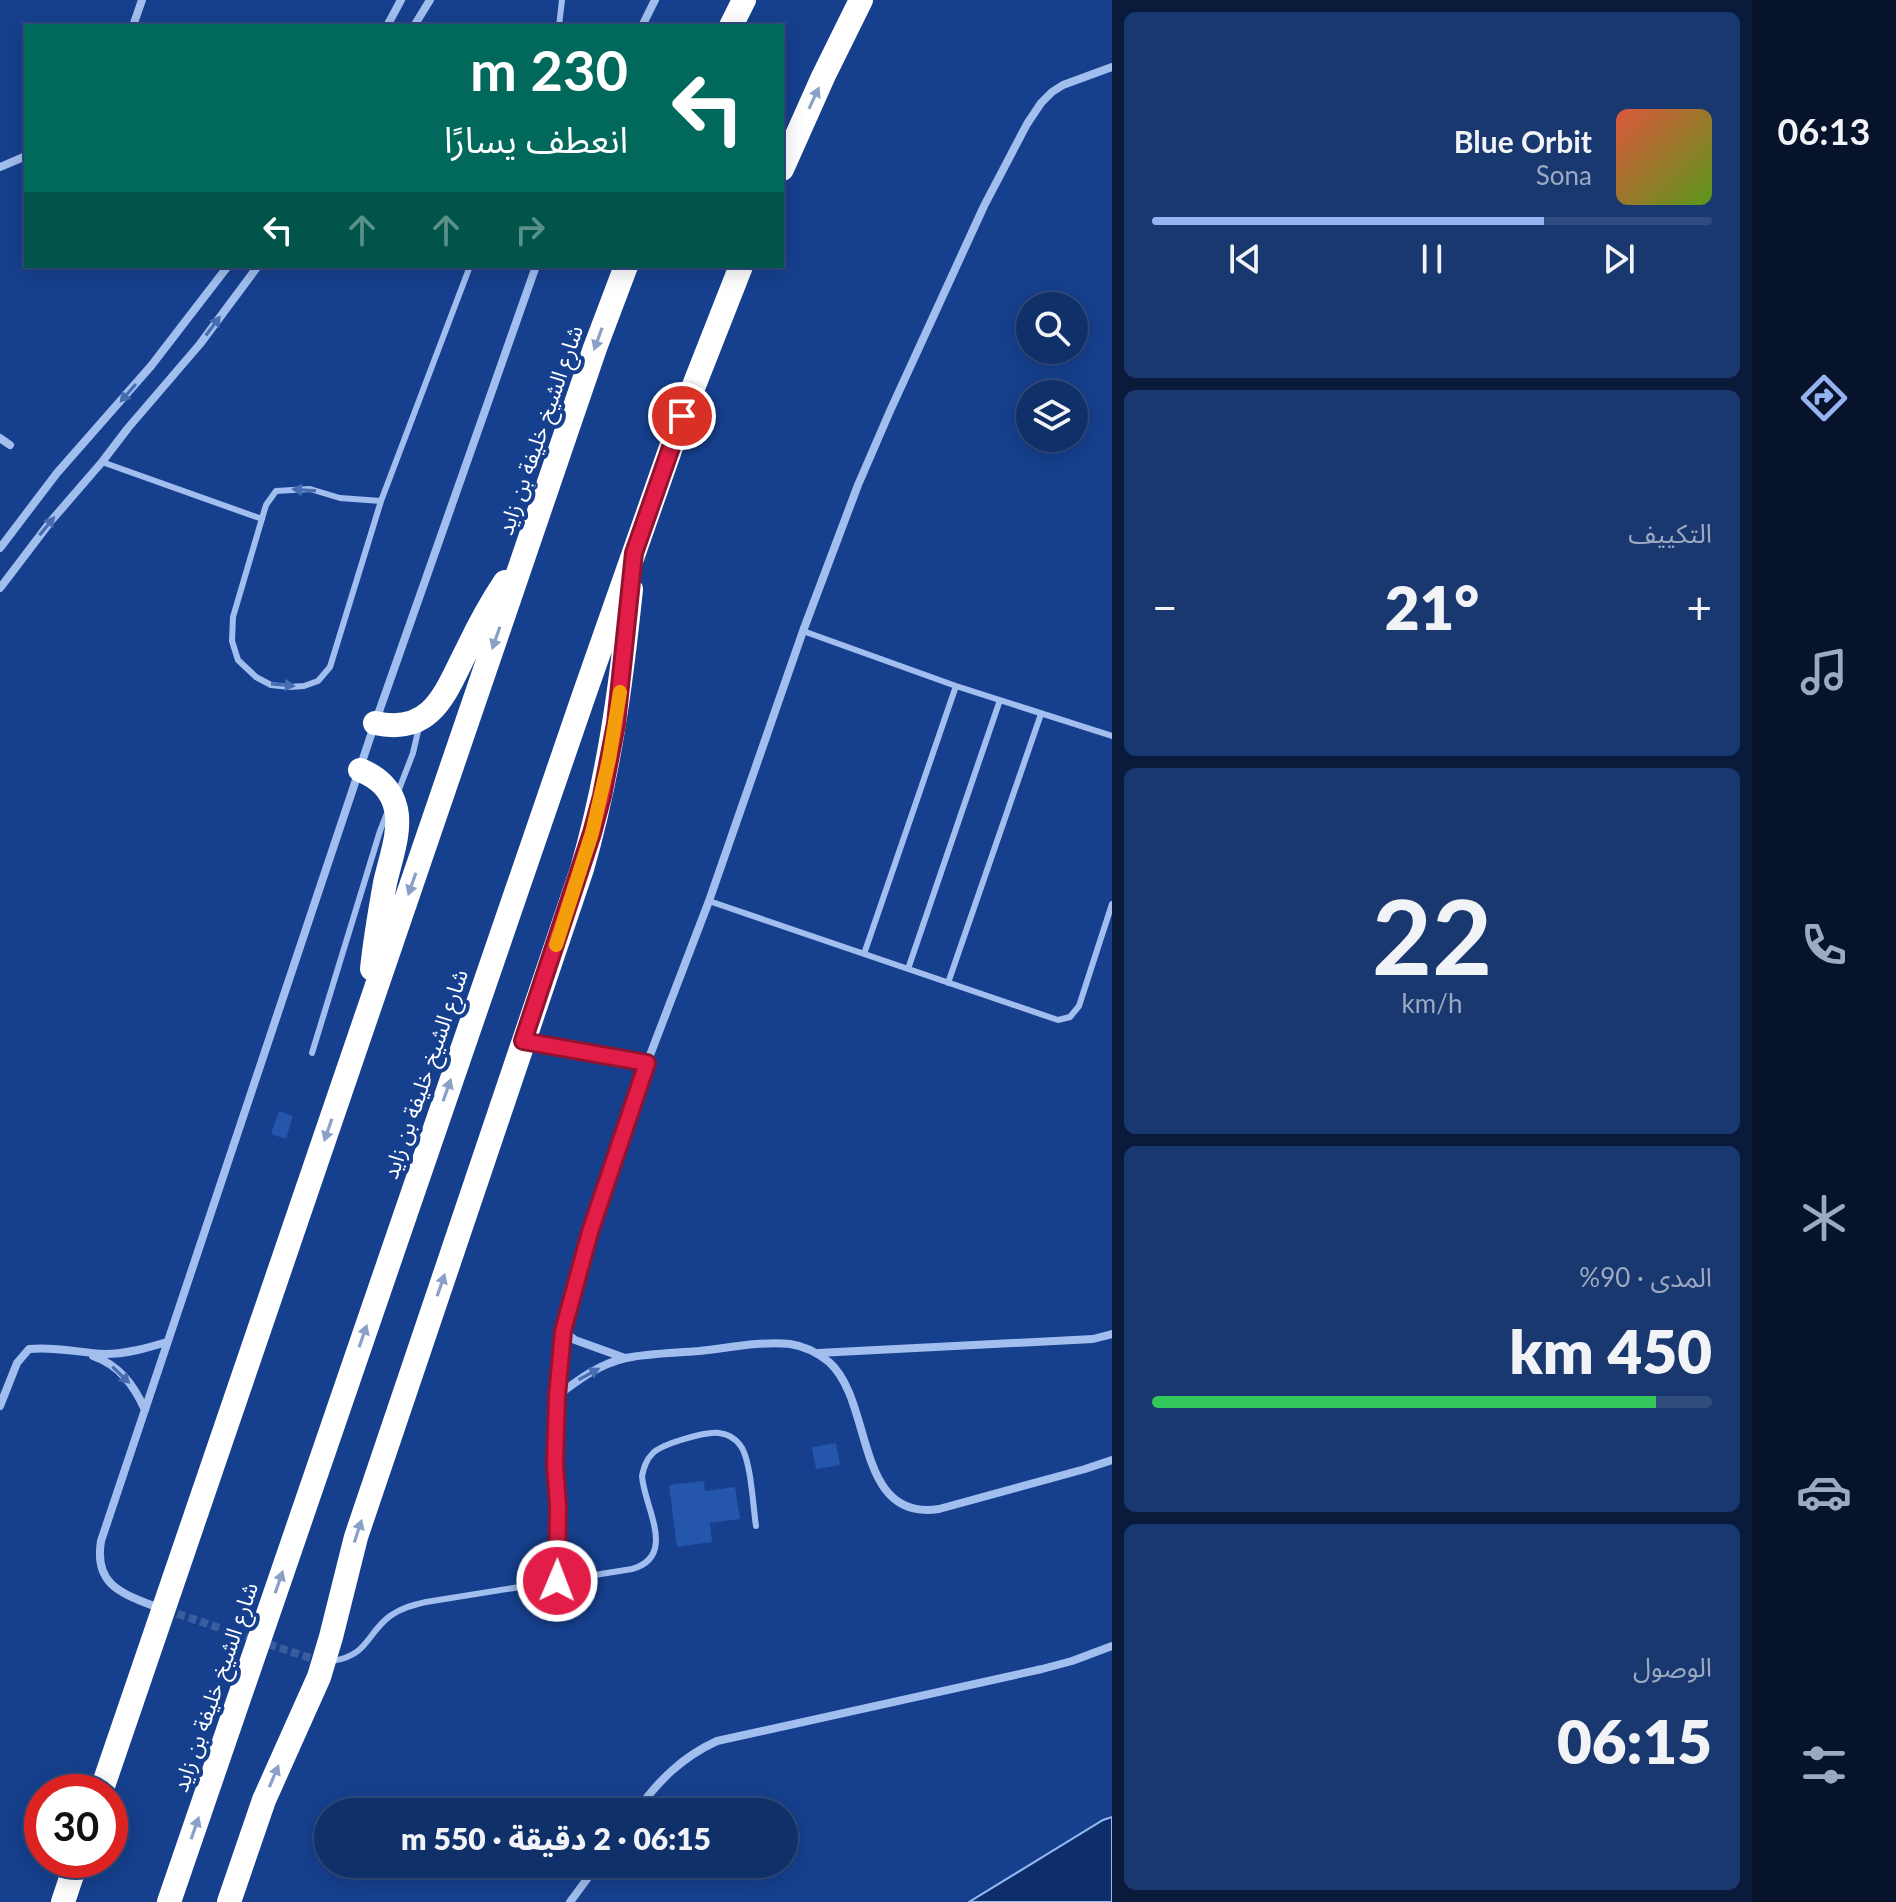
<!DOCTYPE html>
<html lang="ar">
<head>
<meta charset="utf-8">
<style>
  :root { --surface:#10306a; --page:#193870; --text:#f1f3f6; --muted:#9ca9c1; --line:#304b7e; --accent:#95b2f1 }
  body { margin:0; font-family:Lato,"Noto Sans Arabic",sans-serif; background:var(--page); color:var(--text); direction:rtl; height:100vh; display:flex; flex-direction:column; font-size:30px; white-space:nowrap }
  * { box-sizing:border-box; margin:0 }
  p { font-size:26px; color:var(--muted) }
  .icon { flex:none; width:44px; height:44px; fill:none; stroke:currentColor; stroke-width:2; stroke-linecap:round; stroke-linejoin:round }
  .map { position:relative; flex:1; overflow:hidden; direction:ltr }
  .panel { display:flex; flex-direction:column; gap:12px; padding:12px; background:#091a3a; width:640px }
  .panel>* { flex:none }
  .top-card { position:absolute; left:24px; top:24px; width:760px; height:244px; border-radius:0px; box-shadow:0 4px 20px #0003,0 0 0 2px var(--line); direction:rtl; background:#00695c; color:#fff; overflow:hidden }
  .tools { position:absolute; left:1016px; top:292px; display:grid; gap:16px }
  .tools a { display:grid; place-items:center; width:72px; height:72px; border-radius:50%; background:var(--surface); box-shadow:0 4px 20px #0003,0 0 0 2px var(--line); font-size:40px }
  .speed { position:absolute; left:24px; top:1774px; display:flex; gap:16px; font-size:40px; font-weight:700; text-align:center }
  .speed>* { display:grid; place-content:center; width:104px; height:104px; border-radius:50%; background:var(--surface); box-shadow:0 4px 20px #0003,0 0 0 2px var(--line); line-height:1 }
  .speed .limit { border:12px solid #d22; background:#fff; color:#111 }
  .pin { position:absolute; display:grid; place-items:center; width:68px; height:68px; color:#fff; margin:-34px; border:4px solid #fff; border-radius:50%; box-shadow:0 2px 8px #0007 }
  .me { position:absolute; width:88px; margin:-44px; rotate:1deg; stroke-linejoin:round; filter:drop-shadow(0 0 6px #0008) }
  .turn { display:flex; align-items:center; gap:28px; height:168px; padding:0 24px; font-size:36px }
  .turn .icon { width:104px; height:104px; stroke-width:2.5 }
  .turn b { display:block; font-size:56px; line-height:68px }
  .lanes { display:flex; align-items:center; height:76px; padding:0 24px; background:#0003; justify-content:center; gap:40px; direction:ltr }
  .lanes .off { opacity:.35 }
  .big { font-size:60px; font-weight:800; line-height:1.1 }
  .panel .card { flex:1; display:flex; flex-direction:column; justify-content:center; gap:12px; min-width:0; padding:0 28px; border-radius:12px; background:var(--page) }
  .panel .dial { align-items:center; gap:0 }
  .dial b { font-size:104px; line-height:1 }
  .song { display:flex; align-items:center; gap:24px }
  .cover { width:96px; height:96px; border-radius:12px; background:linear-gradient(135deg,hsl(10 70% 55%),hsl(90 70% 35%)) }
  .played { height:8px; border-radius:4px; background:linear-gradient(90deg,var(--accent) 70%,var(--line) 70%) }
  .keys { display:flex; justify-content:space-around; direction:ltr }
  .heat { display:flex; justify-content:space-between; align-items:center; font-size:44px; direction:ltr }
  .charge { height:12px; border-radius:6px; background:linear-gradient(90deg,#34c759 90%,var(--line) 0) }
  .trip { position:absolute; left:314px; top:1798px; width:484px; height:80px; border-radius:40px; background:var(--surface); box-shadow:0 4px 20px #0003,0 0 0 2px var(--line); font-weight:800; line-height:80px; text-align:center; direction:rtl }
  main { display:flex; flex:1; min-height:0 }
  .menu { display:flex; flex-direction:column; width:144px; justify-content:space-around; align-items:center; background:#06132a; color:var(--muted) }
  .menu .icon { width:56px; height:56px }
  .menu .current { color:var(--accent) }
  .menu b { font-size:36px; color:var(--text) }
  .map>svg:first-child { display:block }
  .water { fill:#0e2e6b; stroke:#94b8f2; stroke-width:2 }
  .building { fill:#2456ac }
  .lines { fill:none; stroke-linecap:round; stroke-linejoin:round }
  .minor-tunnel { stroke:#395d9f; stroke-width:8; stroke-dasharray:8 4; stroke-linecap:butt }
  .service { stroke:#a1beef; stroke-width:6 }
  .minor { stroke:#a1beef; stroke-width:8 }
  .motorway { stroke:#fff; stroke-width:24 }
  .oneway { fill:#8aa0c6 }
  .oneway2 { fill:#476cb0 }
  .route-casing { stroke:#92132f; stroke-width:20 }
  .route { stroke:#e11d48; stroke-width:14 }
  .slow { stroke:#f59e0b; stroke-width:14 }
  .labels { text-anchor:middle; stroke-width:8; stroke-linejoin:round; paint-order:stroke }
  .street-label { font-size:22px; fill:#fff; stroke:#16408e }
</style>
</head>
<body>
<main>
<nav class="menu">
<b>06:13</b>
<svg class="icon current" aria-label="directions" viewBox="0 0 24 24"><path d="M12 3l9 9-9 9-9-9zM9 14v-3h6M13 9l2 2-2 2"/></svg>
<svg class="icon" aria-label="music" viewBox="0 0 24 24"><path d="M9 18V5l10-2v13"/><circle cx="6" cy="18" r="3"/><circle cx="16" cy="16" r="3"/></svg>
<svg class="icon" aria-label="phone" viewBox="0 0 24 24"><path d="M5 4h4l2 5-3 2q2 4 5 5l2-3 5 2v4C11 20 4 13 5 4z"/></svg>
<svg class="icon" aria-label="climate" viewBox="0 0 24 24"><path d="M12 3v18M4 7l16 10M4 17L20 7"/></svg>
<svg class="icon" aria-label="car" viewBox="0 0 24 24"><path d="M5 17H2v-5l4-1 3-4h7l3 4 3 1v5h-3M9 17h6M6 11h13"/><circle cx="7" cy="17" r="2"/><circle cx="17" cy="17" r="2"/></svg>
<svg class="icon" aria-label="filters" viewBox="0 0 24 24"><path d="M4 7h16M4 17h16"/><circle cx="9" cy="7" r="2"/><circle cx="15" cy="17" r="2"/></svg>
</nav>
<section class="panel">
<div class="card">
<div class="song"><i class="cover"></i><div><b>Blue Orbit</b><p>Sona</p></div></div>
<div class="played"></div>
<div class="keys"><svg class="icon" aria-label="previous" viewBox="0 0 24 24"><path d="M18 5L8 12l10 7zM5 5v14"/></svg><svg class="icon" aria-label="pause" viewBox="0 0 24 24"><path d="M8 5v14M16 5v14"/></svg><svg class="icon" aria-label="next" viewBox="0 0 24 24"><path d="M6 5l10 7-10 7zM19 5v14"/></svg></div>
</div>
<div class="card"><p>التكييف</p>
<div class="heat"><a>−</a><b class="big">21°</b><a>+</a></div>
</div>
<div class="card dial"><b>22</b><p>km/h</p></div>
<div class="card"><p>المدى · 90%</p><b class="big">450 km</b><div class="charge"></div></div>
<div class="card"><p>الوصول</p><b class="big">06:15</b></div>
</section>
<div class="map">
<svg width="1112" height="1902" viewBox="0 0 1112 1902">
  <rect width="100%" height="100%" fill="#16408e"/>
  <path class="water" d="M1112,1817V1902H969L1103,1820Z"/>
  <path class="building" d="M279,1111L293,1116L286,1139L271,1134Z
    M836,1443L840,1465L816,1469L812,1447Z
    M704,1481L705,1491L735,1487L740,1519L710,1523L712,1542L677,1547L669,1485Z"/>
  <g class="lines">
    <path class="minor-tunnel" d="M166,1610L316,1660"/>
    <path class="service" d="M559,26L562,0
      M102,462L262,519
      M381,501L340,498L310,489L276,491L266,505L233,617L232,641L238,660L256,677L271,685L290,687L304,686L318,681L330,667L381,501L470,266
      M803,631L956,686L1112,736
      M398,792L413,753L419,727
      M709,901L1058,1020L1070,1017L1079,1006L1112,904
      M864,954L956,686
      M908,969L1000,700
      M948,983L1041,714
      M312,1053L380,831L387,813
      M332,1661C369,1655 366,1634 390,1616C401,1608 413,1605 426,1602L632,1569C678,1556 644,1507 642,1476C644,1467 646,1460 653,1453C662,1444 706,1431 719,1433C727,1434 735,1438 740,1445C751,1458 753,1507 756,1526"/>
    <path class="minor" d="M133,26L142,0
      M387,26L401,0
      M414,26L430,0
      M642,26L655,0
      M0,167L26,156
      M0,438L10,445
      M0,548L57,473L151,366L228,266
      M0,588L51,521L102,462L128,428L200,344L258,266
      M528,1042L647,1063
      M563,1331L575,1340L625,1358
      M818,1353L1093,1339L1112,1334
      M93,1356C119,1365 134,1385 145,1410
      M557,1396C578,1380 599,1364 626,1358C649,1353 675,1353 699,1351C727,1348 762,1341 790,1344C804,1346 818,1353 829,1362C874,1402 854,1522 939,1509L1085,1469L1112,1460
      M0,1406L17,1363L29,1349C55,1346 79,1353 105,1354C126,1354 147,1348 167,1342
      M557,1581L558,1505L555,1465L557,1396L563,1331L568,1311L590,1232L647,1063L709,901L803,631L858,485L890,411L984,206L1027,124L1041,103L1052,92L1063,85L1112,67
      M154,1606C120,1593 94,1584 101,1541L375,723L536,266
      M636,1812C658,1781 682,1757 717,1741L1042,1669L1072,1661L1112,1646
      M570,1902L598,1864"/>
    <path class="motorway" d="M731,26L744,0
      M782,169L823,77L861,0
      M375,723C434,736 446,690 468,648C479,625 491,603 505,582
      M360,770C378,777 392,790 396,809C401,832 390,860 385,883C380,911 375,940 372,969
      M101,1792L595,348L626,266
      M63,1902L77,1860
      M169,1902L584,695L682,416L741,266
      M229,1902L264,1800L319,1677L331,1637L356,1537L582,869C609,775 621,686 631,589"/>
  </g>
  <defs><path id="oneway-solid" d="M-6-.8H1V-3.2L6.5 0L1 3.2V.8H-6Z" transform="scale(2)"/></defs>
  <g class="oneway">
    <use href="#oneway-solid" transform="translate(814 98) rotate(-65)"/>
    <use href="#oneway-solid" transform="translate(598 339) rotate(110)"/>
    <use href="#oneway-solid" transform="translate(496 638) rotate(109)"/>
    <use href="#oneway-solid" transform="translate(412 884) rotate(109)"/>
    <use href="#oneway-solid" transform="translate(447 1090) rotate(-71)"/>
    <use href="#oneway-solid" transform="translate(328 1130) rotate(109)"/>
    <use href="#oneway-solid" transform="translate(441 1285) rotate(-71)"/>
    <use href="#oneway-solid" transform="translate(363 1336) rotate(-71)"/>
    <use href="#oneway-solid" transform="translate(358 1531) rotate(-72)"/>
    <use href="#oneway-solid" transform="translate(279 1582) rotate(-71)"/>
    <use href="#oneway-solid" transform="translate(274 1776) rotate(-67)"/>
    <use href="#oneway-solid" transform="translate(195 1828) rotate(-71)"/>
  </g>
  <g class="oneway2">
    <use href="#oneway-solid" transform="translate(213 326) rotate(-53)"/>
    <use href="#oneway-solid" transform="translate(128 393) rotate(131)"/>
    <use href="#oneway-solid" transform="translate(304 490) rotate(-176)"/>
    <use href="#oneway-solid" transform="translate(47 526) rotate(-51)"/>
    <use href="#oneway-solid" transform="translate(283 685) rotate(5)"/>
    <use href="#oneway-solid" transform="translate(589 1374) rotate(-29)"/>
    <use href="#oneway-solid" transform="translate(121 1375) rotate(44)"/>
  </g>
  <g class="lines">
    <defs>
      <path id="route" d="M557,1581L558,1505L555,1465L557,1396L563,1331L590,1232L647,1063L523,1041L592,833L602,796L616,724L634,553L682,416"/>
    </defs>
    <use href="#route" class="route-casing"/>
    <use href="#route" class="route"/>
    <path class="slow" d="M556,945L592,833L609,759L620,692"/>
  </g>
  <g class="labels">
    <g class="street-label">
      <text transform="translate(540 430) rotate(-71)" y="8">شارع الشيخ خليفة بن زايد</text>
      <text transform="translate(425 1074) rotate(-71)" y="8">شارع الشيخ خليفة بن زايد</text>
      <text transform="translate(215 1687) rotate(-71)" y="8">شارع الشيخ خليفة بن زايد</text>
    </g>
  </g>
</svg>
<div class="tools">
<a><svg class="icon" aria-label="search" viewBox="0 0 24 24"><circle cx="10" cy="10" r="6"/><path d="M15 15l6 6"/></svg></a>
<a><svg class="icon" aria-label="layers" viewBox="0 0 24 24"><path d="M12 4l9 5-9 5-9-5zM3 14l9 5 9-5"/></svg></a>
</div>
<div class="speed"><div class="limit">30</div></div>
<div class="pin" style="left:682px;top:416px;background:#d93025"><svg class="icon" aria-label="arrive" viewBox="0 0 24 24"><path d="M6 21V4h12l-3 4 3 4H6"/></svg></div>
<svg class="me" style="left:557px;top:1581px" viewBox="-20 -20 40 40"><circle r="17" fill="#e11d48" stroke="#fff" stroke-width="3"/><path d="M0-11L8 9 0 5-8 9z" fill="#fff"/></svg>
<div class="trip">06:15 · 2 دقيقة · 550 m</div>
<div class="top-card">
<div class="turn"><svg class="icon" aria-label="left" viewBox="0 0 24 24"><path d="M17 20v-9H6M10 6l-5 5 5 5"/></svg><div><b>230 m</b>انعطف يسارًا</div></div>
<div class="lanes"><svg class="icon" aria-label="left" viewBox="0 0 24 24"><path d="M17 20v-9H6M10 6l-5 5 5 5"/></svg><svg class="icon off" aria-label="ahead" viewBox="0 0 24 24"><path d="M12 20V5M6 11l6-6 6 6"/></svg><svg class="icon off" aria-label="ahead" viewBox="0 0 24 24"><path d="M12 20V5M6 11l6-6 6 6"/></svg><svg class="icon off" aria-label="right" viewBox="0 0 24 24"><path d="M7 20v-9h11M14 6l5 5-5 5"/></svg></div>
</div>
</div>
</main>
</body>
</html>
